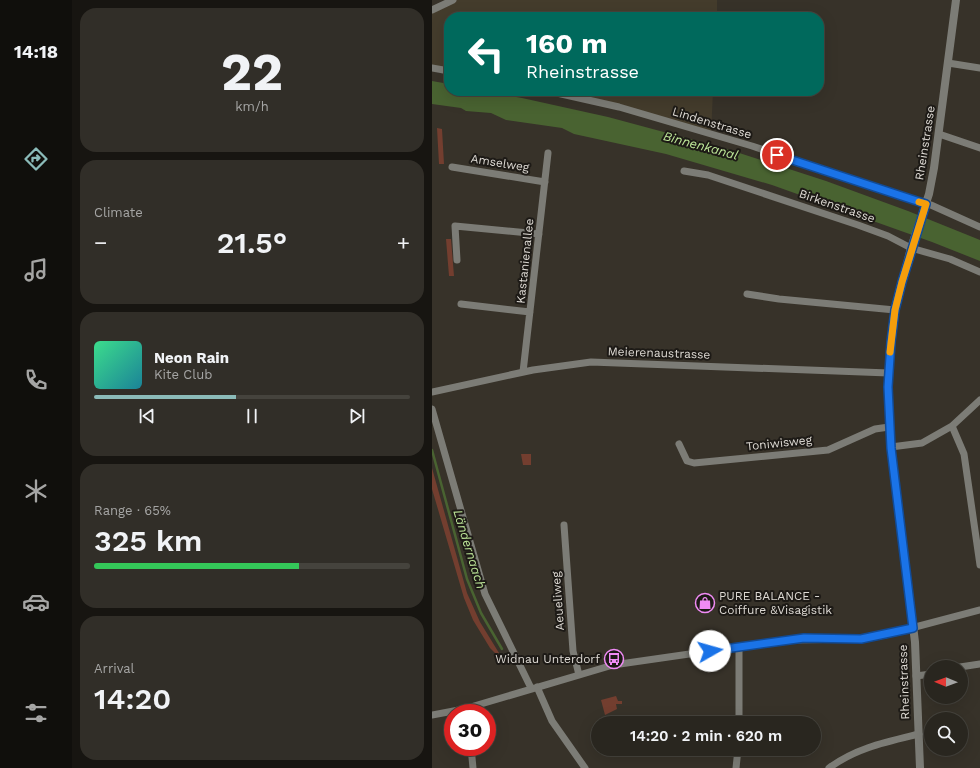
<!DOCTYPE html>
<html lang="en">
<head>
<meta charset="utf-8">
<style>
  :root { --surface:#29261f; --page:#312e28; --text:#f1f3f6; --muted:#a5a5a4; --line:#45433d; --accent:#8bbbb9 }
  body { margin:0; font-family:"Work Sans",sans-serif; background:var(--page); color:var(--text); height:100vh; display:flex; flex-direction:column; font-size:15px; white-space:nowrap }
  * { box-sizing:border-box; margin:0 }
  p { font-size:13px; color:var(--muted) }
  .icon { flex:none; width:22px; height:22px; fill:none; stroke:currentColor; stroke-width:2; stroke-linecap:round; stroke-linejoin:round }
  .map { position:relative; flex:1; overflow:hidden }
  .panel { display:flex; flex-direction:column; gap:8px; padding:8px; background:#171511; width:360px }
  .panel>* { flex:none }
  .guide { position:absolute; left:12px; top:12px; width:380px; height:84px; border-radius:16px; box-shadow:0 4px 16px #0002,0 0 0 1px var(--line); background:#00695c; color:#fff; overflow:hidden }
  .needle { width:26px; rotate:271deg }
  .buttons { position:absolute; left:492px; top:660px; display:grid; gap:8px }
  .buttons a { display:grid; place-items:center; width:44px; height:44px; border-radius:50%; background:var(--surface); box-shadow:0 4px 16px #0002,0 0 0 1px var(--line); font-size:20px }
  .speed { position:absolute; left:12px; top:704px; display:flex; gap:8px; font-size:20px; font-weight:700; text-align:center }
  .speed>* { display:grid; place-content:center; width:52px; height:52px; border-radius:50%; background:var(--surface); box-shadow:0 4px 16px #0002,0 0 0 1px var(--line); line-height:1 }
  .speed .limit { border:6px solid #d22; background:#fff; color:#111 }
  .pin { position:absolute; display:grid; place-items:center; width:34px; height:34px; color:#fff; margin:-17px; border:2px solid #fff; border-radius:50%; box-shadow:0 1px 4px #0007 }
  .me { position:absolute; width:44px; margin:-22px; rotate:83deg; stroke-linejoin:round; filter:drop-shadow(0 0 3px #0008) }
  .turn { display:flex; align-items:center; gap:14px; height:84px; padding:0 16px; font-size:18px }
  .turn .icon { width:52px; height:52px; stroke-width:2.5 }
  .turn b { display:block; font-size:28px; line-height:34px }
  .big { font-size:30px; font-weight:600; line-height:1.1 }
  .panel .widget { flex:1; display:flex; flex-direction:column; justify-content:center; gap:6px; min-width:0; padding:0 14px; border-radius:16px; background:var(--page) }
  .panel .dial { align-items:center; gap:0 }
  .dial b { font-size:52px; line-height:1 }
  .song { display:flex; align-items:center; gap:12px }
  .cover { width:48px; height:48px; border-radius:6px; background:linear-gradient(135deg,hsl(150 70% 55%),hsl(190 70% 35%)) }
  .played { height:4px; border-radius:2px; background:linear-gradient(90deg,var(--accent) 45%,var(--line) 45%) }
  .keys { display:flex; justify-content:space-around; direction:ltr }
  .heat { display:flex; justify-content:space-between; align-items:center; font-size:22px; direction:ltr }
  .charge { height:6px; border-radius:3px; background:linear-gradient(90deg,#34c759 65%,var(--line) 0) }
  .trip { position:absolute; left:159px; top:716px; width:230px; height:40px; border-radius:20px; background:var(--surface); box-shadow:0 4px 16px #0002,0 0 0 1px var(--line); font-weight:600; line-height:40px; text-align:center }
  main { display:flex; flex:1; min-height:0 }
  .tabs { display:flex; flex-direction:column; width:72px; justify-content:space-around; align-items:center; background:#100f0c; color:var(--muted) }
  .tabs .icon { width:28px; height:28px }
  .tabs .selected { color:var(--accent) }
  .tabs b { font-size:18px; color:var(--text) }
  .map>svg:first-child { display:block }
  .built { fill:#443c2c }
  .green { fill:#733e2f }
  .water { fill:#496331 }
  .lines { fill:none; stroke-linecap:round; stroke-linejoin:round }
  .stream { stroke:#496331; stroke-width:2.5 }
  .minor { stroke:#7c7c76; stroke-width:7 }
  .tertiary { stroke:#7c7c76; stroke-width:8 }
  .route-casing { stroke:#114b97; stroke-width:10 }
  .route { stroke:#1a73e8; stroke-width:7 }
  .slow { stroke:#f59e0b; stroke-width:7 }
  .labels { text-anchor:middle; stroke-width:4; stroke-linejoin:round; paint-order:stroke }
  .street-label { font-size:12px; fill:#dedad4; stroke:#1d1a16 }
  .poi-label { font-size:12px; fill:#dedad4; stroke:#1d1a16; text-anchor:start }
  .water-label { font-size:13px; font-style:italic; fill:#bde698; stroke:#1d1a16 }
</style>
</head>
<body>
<main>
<nav class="tabs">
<b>14:18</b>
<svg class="icon selected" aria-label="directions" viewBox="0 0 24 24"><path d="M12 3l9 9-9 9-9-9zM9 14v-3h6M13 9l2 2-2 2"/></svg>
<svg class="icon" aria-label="music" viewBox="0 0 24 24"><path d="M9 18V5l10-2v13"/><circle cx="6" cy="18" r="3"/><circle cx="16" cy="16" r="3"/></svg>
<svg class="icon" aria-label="phone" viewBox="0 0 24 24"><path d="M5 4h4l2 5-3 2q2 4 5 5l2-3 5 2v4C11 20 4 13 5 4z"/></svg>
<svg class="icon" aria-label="climate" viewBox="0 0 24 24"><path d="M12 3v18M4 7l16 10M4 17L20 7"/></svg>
<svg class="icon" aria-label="car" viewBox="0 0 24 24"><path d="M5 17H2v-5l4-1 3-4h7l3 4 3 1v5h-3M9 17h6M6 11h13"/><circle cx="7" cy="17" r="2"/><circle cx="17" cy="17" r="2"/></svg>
<svg class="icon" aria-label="filters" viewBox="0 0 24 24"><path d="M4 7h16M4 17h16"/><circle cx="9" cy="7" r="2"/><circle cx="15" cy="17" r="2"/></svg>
</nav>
<section class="panel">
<div class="widget dial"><b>22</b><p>km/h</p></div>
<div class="widget"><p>Climate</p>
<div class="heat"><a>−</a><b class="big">21.5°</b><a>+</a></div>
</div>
<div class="widget">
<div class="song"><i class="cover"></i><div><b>Neon Rain</b><p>Kite Club</p></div></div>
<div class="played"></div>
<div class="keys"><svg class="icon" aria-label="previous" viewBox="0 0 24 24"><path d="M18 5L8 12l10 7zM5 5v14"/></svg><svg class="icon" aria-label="pause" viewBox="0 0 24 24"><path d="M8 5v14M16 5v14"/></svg><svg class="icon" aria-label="next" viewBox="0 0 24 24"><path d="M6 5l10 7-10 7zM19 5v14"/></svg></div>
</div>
<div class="widget"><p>Range · 65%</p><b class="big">325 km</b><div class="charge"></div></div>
<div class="widget"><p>Arrival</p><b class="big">14:20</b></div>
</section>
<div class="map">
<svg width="548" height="768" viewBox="0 0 548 768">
  <rect width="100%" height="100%" fill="#373229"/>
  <path class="built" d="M21,0H285V17H17V71L0,68V10Z
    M116,91H281L279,135Z"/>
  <path class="green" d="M5,128L10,129L12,164H7Z
    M14,239H19L22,276H17Z
    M89,454H99V465H91Z
    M0,468L35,593L48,622L67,653H63L58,648L41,620L32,598L0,489Z
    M184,696L186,701H190V704H184L185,709L173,715L169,700Z"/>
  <path class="water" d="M0,81L17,84V91H52L90,98L176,117L295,149L394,181L476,211L548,240V261L500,242L340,185L234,154L142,134L130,128L74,120L59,113L34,111L29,108L0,104Z"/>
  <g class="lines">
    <path class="stream" d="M0,450L35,579L49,613L70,649"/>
    <path class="minor" d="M0,10L21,0
      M516,63L548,68
      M0,68L17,71
      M116,91L187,107L320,146L499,205L548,227
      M507,134L548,148
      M20,167L113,182
      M252,171L276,175L426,225L456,236L479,248L518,259L548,272
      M25,260L23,226L107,234
      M315,294L347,299L463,310
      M29,304L98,312
      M91,372L116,153
      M0,392L101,370L159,362L457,373
      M0,409L53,594L99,688
      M520,426L532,454L548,565
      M247,444L255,461L262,463L396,450L443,429L457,427
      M459,447L490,443L520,426L548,400
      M132,525L141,651L147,675
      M307,647V723
      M528,667L548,664
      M484,676L499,674
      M105,687L120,721L153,768
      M0,715L32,709L181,665L355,640L429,639L453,635L548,610
      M39,747L41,768
      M304,768L306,749
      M397,768C424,748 454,742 487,734"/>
    <path class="tertiary" d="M488,768L483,642L459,447L456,387L459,342L463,310L479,248L497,194L502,168L524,0"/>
  </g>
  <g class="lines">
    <defs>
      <path id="route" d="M278,651L372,638L429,639L481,628L459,448L456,387L459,342L463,310L470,282L494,204L345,155"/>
    </defs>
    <use href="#route" class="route-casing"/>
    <use href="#route" class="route"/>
    <path class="slow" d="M458,352L463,310L470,282L494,204L487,202"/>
  </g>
  <defs>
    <symbol id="shop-ring" viewBox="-11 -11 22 22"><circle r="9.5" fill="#1d1a16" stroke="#f08bf5" stroke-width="1.5"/><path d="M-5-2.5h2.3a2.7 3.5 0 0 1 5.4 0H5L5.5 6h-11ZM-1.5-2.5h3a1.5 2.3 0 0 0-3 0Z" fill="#f08bf5"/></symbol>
    <symbol id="bus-ring" viewBox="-11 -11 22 22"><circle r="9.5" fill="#1d1a16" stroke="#f08bf5" stroke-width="1.5"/><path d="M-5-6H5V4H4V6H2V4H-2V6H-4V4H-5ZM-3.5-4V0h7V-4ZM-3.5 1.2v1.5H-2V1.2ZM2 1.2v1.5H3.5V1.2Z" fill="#f08bf5"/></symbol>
  </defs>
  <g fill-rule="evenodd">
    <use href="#shop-ring" x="262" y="592" width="22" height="22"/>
    <use href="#bus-ring" x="171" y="648" width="22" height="22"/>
  </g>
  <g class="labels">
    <g class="street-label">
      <text transform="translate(280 123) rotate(17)" y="4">Lindenstrasse</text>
      <text transform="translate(493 143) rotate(-81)" y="4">Rheinstrasse</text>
      <text transform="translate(68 163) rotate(9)" y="4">Amselweg</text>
      <text transform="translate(405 206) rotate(19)" y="4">Birkenstrasse</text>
      <text transform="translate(93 261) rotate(-84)" y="4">Kastanienallee</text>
      <text transform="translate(227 353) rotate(2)" y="4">Meierenaustrasse</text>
      <text transform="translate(347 443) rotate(-6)" y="4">Toniwisweg</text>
      <text transform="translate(126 601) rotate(-94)" y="4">Aeueliweg</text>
      <text transform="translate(472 682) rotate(-92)" y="4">Rheinstrasse</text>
    </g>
    <g class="poi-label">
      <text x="287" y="600">PURE BALANCE -<tspan x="287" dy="14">Coiffure &amp;Visagistik</tspan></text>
      <text x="168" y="663" text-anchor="end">Widnau Unterdorf</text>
    </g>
    <g class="water-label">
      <text transform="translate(269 145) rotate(15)" y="5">Binnenkanal</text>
      <text transform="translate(38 549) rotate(73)" y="5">Ländernaach</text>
    </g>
  </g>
</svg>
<div class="buttons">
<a><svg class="needle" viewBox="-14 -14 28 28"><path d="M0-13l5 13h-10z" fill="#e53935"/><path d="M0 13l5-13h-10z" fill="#a5a5a4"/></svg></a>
<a><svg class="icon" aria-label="search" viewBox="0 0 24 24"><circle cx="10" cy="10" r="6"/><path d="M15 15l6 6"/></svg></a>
</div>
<div class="speed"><div class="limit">30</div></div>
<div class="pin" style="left:345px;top:155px;background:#d93025"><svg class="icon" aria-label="arrive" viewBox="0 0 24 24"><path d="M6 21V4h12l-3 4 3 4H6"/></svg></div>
<svg class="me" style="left:278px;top:651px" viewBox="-20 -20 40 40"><circle r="19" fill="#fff"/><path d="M0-13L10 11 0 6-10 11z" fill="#1a73e8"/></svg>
<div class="trip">14:20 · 2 min · 620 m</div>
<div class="guide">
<div class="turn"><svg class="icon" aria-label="left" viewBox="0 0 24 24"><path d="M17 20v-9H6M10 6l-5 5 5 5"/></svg><div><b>160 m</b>Rheinstrasse</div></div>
</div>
</div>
</main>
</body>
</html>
